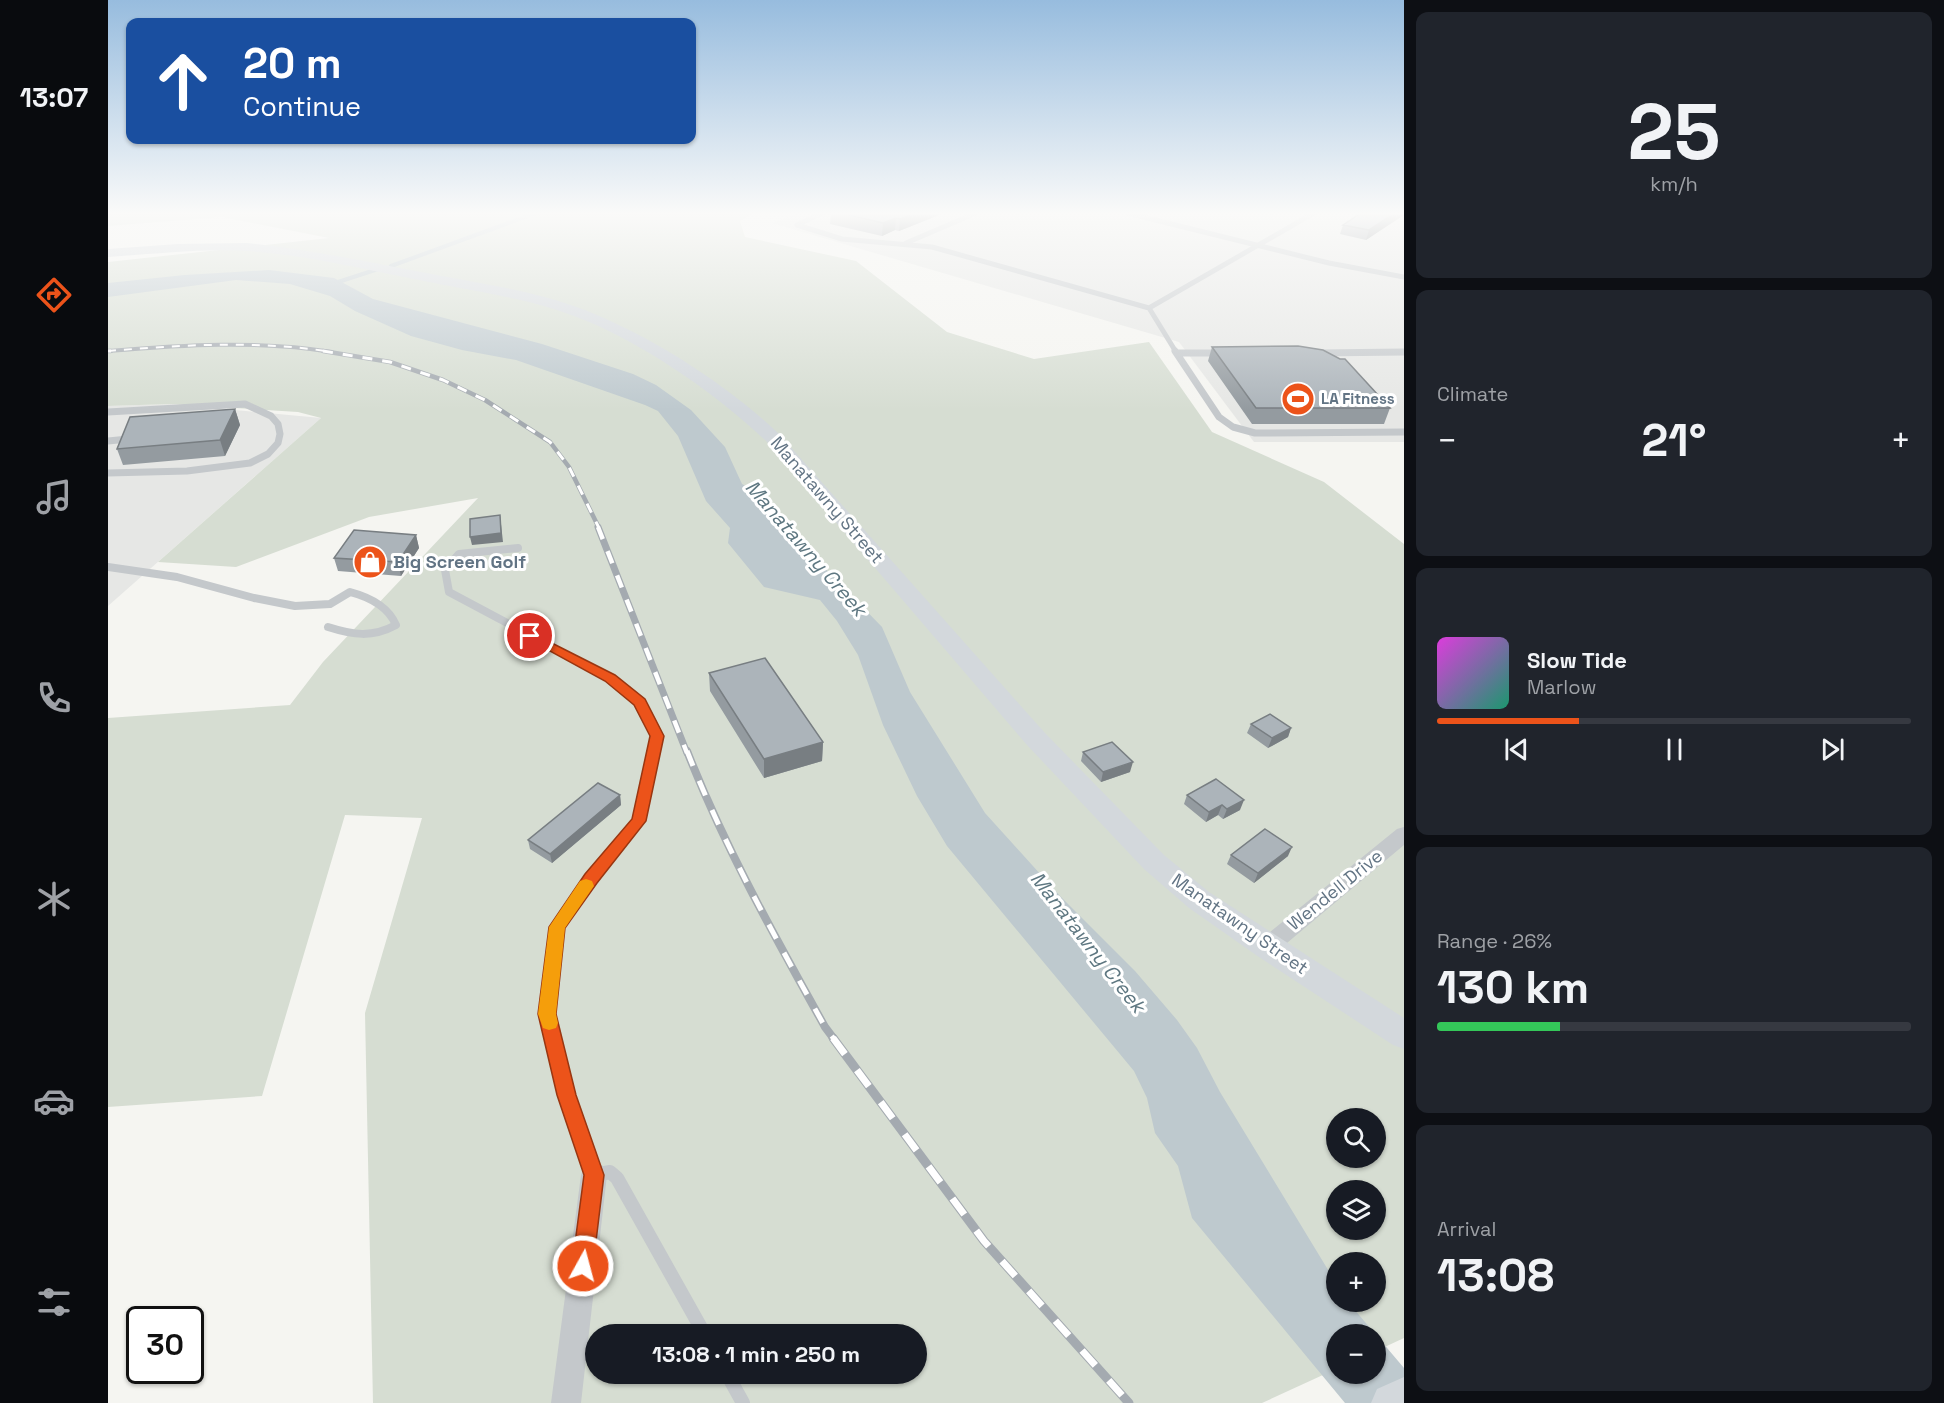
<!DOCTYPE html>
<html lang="en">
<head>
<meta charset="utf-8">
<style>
  :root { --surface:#171b24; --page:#20242c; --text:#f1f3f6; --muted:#9ea1a6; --line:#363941; --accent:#ec531a }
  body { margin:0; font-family:"Space Grotesk",sans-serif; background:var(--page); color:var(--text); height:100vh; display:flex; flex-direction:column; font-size:22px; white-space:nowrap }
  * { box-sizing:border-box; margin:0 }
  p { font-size:20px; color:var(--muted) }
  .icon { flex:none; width:33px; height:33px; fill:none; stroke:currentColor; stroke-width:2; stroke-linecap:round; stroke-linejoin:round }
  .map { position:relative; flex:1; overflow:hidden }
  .sheet { display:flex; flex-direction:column; gap:12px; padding:12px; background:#0d0f14; width:540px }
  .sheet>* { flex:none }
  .guide { position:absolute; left:18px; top:18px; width:570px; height:126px; border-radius:12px; box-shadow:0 2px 4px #0004; background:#1a4fa0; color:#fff; overflow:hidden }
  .tools { position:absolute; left:1218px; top:1108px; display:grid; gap:12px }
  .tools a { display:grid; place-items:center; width:60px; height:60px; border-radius:50%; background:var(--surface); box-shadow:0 2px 4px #0004; font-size:30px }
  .speed { position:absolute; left:18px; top:1306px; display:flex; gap:12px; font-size:30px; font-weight:700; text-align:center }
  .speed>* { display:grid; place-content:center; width:78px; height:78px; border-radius:50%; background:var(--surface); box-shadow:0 2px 4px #0004; line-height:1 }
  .speed .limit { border:3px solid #111; border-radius:9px; background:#fff; color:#111 }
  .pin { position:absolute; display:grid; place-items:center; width:51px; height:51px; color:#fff; margin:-26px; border:3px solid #fff; border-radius:50%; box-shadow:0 2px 6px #0007 }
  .me { position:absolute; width:66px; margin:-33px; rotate:7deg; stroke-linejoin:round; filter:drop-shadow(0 0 4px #0008) }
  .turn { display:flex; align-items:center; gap:21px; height:126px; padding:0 18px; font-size:27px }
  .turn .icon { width:78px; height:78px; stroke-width:2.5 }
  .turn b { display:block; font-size:42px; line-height:51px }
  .big { font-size:45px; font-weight:800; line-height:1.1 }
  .sheet .tile { flex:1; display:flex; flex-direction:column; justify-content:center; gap:9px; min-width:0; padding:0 21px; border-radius:12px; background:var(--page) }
  .sheet .dial { align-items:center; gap:0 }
  .dial b { font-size:78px; line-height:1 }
  .song { display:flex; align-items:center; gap:18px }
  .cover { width:72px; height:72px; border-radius:9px; background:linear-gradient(135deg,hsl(300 70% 55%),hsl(160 70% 35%)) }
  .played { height:6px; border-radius:3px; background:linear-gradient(90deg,var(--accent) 30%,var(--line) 30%) }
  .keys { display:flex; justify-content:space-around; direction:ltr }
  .heat { display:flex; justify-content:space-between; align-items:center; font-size:33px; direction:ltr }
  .charge { height:9px; border-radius:4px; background:linear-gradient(90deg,#34c759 26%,var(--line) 0) }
  .trip { position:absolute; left:477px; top:1324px; width:342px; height:60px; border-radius:30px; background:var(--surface); box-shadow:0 2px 4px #0004; font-weight:800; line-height:60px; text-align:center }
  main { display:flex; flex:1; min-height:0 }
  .tabs { display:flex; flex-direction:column; width:108px; justify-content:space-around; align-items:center; background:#090b0e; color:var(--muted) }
  .tabs .icon { width:42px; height:42px }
  .tabs .active { color:var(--accent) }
  .tabs b { font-size:27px; color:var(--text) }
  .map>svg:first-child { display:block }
  .built { fill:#e6e7e5 }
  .green { fill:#d6ddd2; fill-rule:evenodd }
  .water { fill:#bec9ce; fill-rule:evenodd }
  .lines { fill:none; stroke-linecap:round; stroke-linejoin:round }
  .stream { stroke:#bec9ce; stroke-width:4 }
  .lane-far4 { stroke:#c4c8cb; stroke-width:5 }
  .lane-far3 { stroke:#c4c8cb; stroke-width:7 }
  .lane-far2 { stroke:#c4c8cb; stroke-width:8 }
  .lane-far1 { stroke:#c4c8cb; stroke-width:10 }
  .lane { stroke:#c4c8cb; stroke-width:14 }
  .street { fill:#c4c8cb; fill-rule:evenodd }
  .secondary { fill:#d3d8dc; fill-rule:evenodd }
  .rail-far4-casing { stroke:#a4aab0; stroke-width:4 }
  .rail-far3-casing { stroke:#a4aab0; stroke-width:4.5 }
  .rail-far2-casing { stroke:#a4aab0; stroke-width:7 }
  .rail-far1-casing { stroke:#a4aab0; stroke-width:8 }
  .rail-casing { stroke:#a4aab0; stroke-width:9 }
  .rail-far4 { stroke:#fff; stroke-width:2; stroke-dasharray:8; stroke-linecap:butt }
  .rail-far3 { stroke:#fff; stroke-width:3; stroke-dasharray:10; stroke-linecap:butt }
  .rail-far2 { stroke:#fff; stroke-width:4.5; stroke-dasharray:13; stroke-linecap:butt }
  .rail-far1 { stroke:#fff; stroke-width:5; stroke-dasharray:16; stroke-linecap:butt }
  .rail { stroke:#fff; stroke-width:7; stroke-dasharray:20; stroke-linecap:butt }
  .wall { fill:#949ba0 }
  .shaded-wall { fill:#787e82 }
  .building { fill:#acb4ba; stroke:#787e82; stroke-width:1.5 }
  .route { fill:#ec531a; stroke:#993611; stroke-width:1.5 }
  .slow { fill:#f59e0b }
  .labels { text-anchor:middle; stroke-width:6; stroke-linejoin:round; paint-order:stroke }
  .far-poi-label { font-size:15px; font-weight:bold; fill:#627484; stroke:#fff; text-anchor:start }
  .street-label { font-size:18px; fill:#627484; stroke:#fff }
  .poi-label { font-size:18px; font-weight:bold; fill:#627484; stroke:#fff; text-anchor:start }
  .water-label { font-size:20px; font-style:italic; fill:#5e7781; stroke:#fff }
</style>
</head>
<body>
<main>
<nav class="tabs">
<b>13:07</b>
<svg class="icon active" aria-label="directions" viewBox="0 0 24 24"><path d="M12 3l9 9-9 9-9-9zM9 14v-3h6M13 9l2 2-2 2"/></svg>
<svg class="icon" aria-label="music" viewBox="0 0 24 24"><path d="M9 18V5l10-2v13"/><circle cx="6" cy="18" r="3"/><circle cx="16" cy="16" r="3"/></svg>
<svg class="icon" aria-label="phone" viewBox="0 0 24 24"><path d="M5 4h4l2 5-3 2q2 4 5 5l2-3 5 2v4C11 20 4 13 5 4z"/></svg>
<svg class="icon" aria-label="climate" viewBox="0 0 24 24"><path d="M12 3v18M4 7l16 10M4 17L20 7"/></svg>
<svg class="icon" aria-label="car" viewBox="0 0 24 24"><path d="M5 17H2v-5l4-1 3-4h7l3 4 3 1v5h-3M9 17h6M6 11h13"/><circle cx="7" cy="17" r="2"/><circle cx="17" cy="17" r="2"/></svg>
<svg class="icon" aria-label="filters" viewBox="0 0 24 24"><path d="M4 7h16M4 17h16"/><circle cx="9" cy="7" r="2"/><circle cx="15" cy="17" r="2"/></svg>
</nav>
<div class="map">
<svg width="1296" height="1403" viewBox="0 0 1296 1403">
  <rect width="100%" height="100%" fill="#f5f5f1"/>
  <path class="built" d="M690,213H1296V442H1146L1071,342L664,223Z
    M63,404L213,418L0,606V406Z"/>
  <path class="green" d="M0,213H646L632,221L637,237L748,261L839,332L926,359L1041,342L1104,432L1216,482L1296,544V1338L1268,1351V1335H1228V1369L1154,1403H265L257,1013L314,818L237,815L154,1096L0,1107V718L182,705L215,662L370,498L261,517L128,567L50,562L213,418L190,412L63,404L0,406V262L221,238L114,217L0,226ZM1228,1119H1268V1158H1228ZM1228,1191H1268V1230H1228ZM1228,1263H1268V1302H1228ZM488,1335H808V1374H488Z"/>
  <path class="water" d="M161,270L226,278L265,299L434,344L525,374L548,385L583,410L617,447L634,484L659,497L668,518L774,627L802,692L877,813L953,897L1027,971L1069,1020L1089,1048L1112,1092L1228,1283V1302H1240L1296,1368V1403H1237L1084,1218L1070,1166L1047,1133L1039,1098L1026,1071L839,846L809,796L775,725L750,655L729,621L712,600L656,587L620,543L622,528L598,501L570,436L550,411L537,405L408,360L354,350L303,336L247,311L222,296L182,284L128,280L0,297V283L77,275ZM1228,1335H1268V1374H1228Z"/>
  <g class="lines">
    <path class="stream" d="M283,266L428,213
      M227,283L270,269"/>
    <path class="lane-far4" d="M714,213L689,225L734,239L824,247L1041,308L1206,213
      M1019,213L1221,263L1296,277
      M798,243L868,213
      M1041,308L1068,352
      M1275,352H1296"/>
    <path class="lane-far3" d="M1067,351L1111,417L1125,427L1147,433L1296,432
      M1069,353H1115
      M1210,353L1296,352
      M0,412L137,404L163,416L170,424L172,434L170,443L160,454L142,463L79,471L0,473
      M0,441L20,439"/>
    <path class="lane-far2" d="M410,548L351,554L337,570L341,592L502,678L532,702L549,736L545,753
      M0,567L69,577L146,598L187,606L222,604L242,592C261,597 280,606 288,625C264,638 245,635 220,627"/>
    <path class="lane-far1" d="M445,1039L439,1014L449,927L483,879L531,821L546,751"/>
    <path class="lane" d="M445,1038L459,1095L486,1175L502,1172L509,1178L597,1335
      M619,1374L635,1403"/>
    <path class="street" d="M1296,827V845L1167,953L1159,956L1151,953L1148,947L1151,941L1289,829Z
      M486,1162L495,1166L499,1175L473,1403H443L473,1175L477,1166Z"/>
    <path class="secondary" d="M139,243C198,249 255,261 313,272C368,283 425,290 477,310C543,336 620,385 671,434L937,733L1056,855L1101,892L1296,1018V1049L1285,1045L1148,955L1081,908L1036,869L919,745L659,442C609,394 531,340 466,316C416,297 362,291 311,280C254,269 198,255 141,251C94,248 46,254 0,257V249L70,244Z
      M1296,1377V1403H1263L1269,1389Z"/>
    <defs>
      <path id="rail-far4" d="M0,351C74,345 150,340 224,352"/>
      <path id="rail-far3" d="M0,351H3
        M215,351L282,362L335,380L377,400L442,442L461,467L491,528"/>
      <path id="rail-far2" d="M490,527L579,753"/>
      <path id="rail-far1" d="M579,751C618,850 666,935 717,1027L726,1039"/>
      <path id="rail" d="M725,1038L876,1241L1021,1403"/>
    </defs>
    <use href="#rail-far4" class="rail-far4-casing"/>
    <use href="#rail-far3" class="rail-far3-casing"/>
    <use href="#rail-far2" class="rail-far2-casing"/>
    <use href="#rail-far1" class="rail-far1-casing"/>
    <use href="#rail" class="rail-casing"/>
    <use href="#rail-far4" class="rail-far4"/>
    <use href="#rail-far3" class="rail-far3"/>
    <use href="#rail-far2" class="rail-far2"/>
    <use href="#rail-far1" class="rail-far1"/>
    <use href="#rail" class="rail"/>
  </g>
  <path class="wall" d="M723,213H836L791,231L787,230L774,236L722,224Z
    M1296,213L1258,240L1232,234L1235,225Z
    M1104,347L1282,408L1276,424H1144L1100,361Z
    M127,409L132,425L117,456L15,465L9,449Z
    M308,535L311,548L293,576L230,571L226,558Z
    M601,673L715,742L714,761L656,778L602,691Z
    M1143,724L1183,728L1180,737L1160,748L1139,733Z
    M975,752L1022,772L993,782L973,761Z
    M512,795L513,805L444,863L422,849L420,840Z
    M1079,795L1132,810L1115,819L1110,815L1098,822L1076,804Z
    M1123,855L1180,856L1146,883L1119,864Z"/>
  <path class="shaded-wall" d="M806,213H836L791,231L792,219Z
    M1287,213H1296V215L1258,240L1261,230Z
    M788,218L787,230L774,236L775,223Z
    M127,409L132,425L117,456L112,440Z
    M392,515L395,542L364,545L362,537Z
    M308,535L311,548L293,576L290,562Z
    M1183,728L1180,737L1160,748L1164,738Z
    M715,742L714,761L656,778V759Z
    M1025,762L1022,772L993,782L995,772Z
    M512,795L513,805L444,863L442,854Z
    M1136,800L1132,810L1115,819L1119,809Z
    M1114,805L1110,815L1098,822L1101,812Z
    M1184,847L1180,856L1146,883L1150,873Z"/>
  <path class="building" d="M733,213H806L792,219L788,218L775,223Z
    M1253,213H1287L1261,230L1235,225Z
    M1190,346L1215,350L1232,359H1237L1282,408H1148L1104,347Z
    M127,409L112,440L9,449L22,417Z
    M392,515L393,533L362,537V519Z
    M246,530L308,535L290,562L226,558Z
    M657,658L715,742L656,759L601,673Z
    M1162,714L1183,728L1164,738L1143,724Z
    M1004,742L1025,762L995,772L975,752Z
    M1108,779L1136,800L1119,809L1114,805L1101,812L1079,795Z
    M490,783L512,795L442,854L420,840Z
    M1157,829L1184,847L1150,873L1123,855Z"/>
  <linearGradient id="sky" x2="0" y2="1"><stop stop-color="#97bcde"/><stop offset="0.52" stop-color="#fafaf9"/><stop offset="1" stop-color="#fafaf9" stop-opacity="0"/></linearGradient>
  <rect width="1296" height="410" fill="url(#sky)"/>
  <path class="route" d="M422,632L507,675L537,699L556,736L538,821L489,883L457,928L448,1014L468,1095L496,1175L485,1266L482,1274L475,1277L467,1274L464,1266L476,1175L449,1095L430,1014L441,927L477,874L524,819L542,736L526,705L497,681L418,638L416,636L418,633Z"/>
  <path class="slow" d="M478,879L484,881L486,886L457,928L448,1014L450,1023L448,1028L441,1030L435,1028L430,1014L441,927L472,881Z"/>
  <defs>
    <symbol id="stadium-disc" viewBox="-11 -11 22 22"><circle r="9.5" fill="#ec531a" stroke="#fff"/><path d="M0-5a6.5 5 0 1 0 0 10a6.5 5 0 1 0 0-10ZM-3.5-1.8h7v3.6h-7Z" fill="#fff"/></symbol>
    <symbol id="shop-disc" viewBox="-11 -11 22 22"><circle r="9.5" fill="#ec531a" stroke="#fff"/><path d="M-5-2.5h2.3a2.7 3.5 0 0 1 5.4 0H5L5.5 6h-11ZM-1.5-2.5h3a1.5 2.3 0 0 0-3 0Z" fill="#fff"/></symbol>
  </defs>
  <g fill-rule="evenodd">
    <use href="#stadium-disc" x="1171" y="380" width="38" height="38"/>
    <use href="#shop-disc" x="243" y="543" width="38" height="38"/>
  </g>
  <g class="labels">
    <g class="far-poi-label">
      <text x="1213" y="404">LA Fitness</text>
    </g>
    <g class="street-label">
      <text transform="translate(719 500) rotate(49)" y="6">Manatawny Street</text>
      <text transform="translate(1227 890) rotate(-39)" y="6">Wendell Drive</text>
      <text transform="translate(1132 924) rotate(35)" y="6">Manatawny Street</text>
    </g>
    <g class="poi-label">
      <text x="285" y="568">Big Screen Golf</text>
    </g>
    <g class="water-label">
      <text transform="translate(698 548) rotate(49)" y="7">Manatawny Creek</text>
      <text transform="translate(980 942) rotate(52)" y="7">Manatawny Creek</text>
    </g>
  </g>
</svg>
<div class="tools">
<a><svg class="icon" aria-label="search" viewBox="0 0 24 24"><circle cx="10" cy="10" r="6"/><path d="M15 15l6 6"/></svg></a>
<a><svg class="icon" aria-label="layers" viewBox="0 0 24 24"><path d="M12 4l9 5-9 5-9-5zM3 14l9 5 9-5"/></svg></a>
<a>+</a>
<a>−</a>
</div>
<div class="speed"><div class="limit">30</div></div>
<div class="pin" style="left:422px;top:636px;background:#d93025"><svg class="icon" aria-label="arrive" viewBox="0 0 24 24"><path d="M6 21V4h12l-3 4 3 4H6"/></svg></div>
<svg class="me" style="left:475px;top:1266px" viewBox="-20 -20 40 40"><circle r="17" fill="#ec531a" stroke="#fff" stroke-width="3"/><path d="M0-11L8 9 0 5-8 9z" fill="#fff"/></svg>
<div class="trip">13:08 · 1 min · 250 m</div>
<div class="guide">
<div class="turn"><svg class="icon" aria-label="ahead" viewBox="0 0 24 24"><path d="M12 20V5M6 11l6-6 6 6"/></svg><div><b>20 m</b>Continue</div></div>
</div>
</div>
<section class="sheet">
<div class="tile dial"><b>25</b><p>km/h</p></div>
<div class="tile"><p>Climate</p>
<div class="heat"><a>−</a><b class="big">21°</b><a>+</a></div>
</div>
<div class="tile">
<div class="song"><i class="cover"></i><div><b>Slow Tide</b><p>Marlow</p></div></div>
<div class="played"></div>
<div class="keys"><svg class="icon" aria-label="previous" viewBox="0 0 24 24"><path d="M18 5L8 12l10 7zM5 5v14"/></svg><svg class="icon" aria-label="pause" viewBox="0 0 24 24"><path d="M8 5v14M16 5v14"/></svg><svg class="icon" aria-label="next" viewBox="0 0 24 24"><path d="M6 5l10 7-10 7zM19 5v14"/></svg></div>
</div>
<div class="tile"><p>Range · 26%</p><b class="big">130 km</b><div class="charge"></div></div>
<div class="tile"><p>Arrival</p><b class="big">13:08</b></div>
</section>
</main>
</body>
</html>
